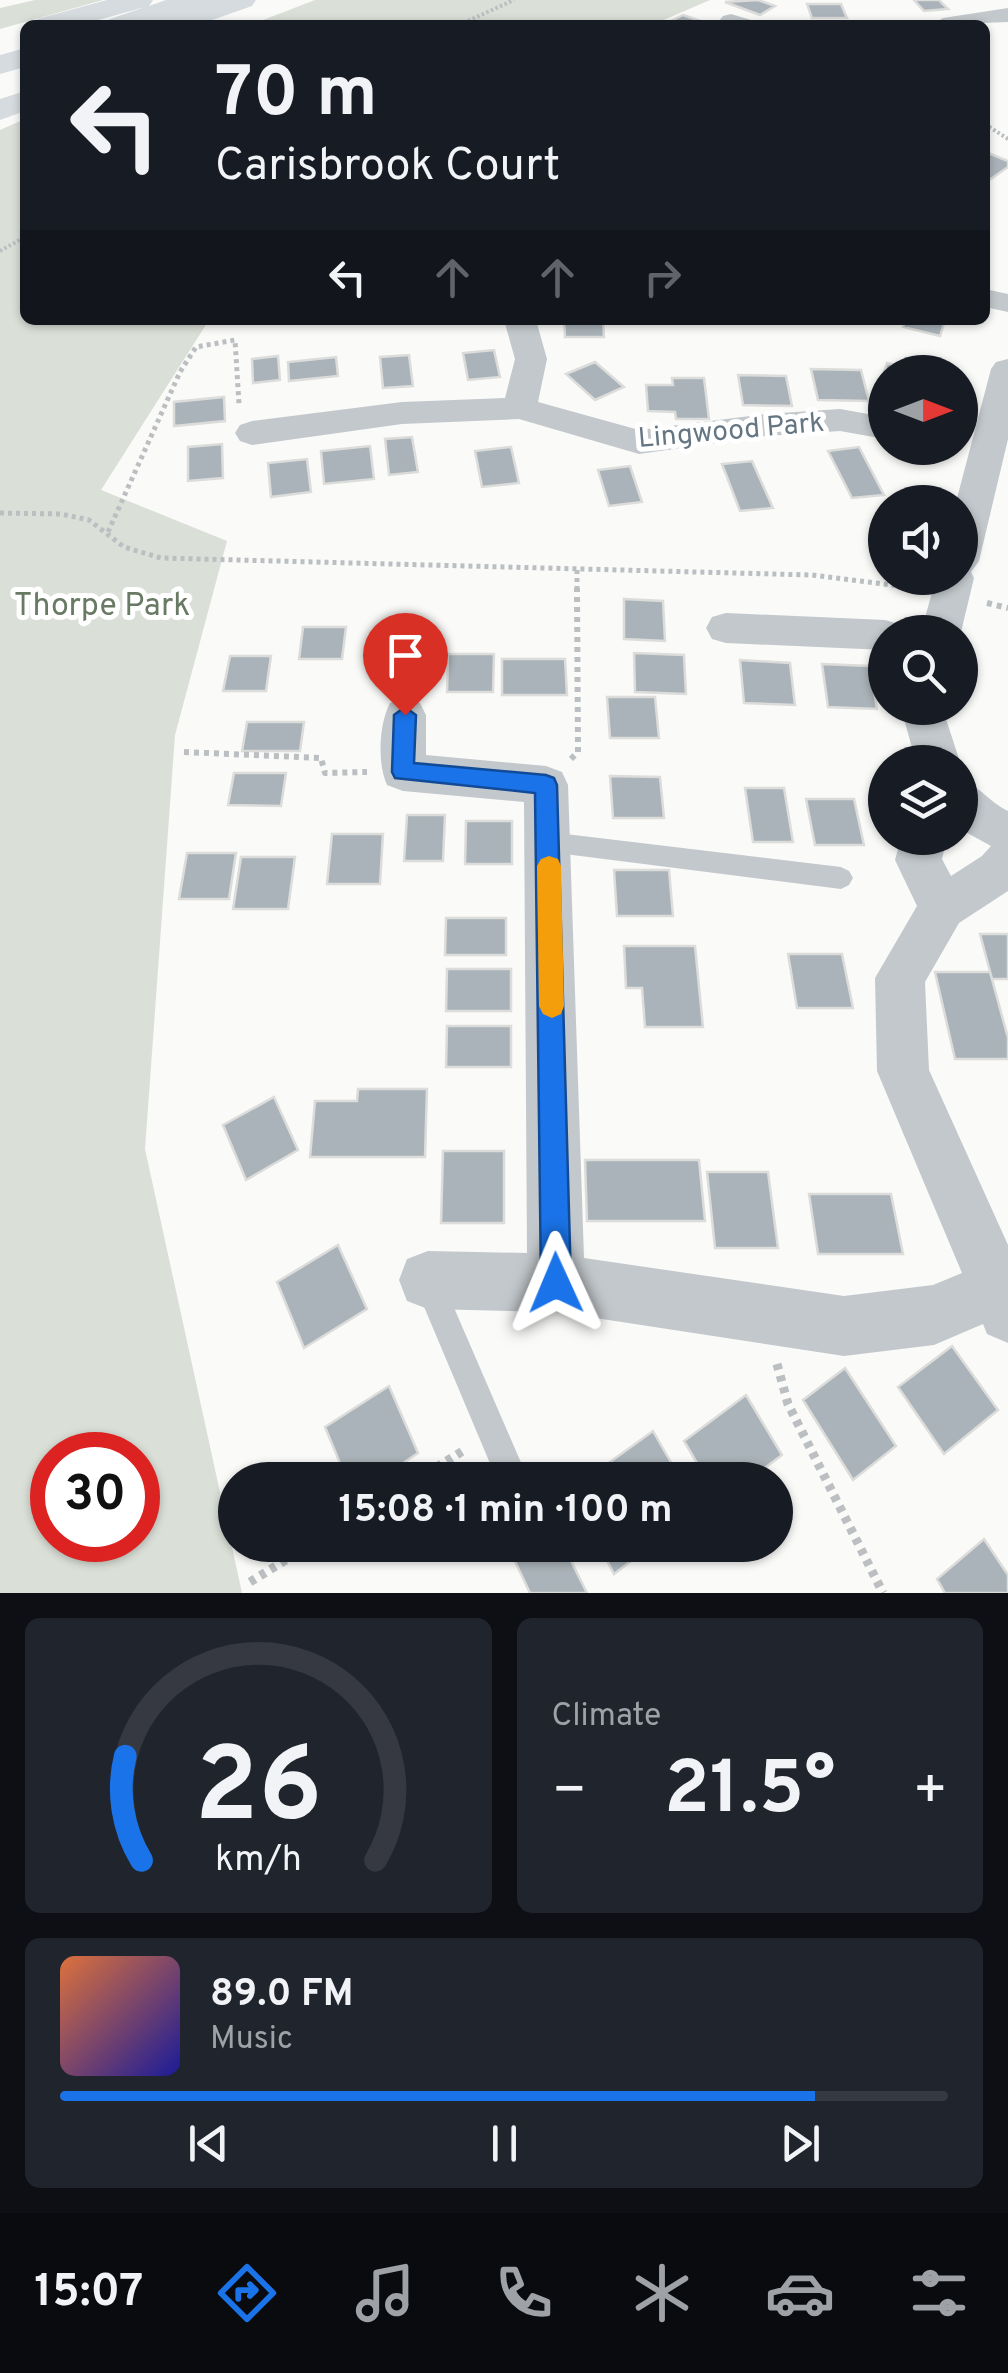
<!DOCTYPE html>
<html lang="en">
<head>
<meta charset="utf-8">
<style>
  :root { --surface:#171b24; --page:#20242c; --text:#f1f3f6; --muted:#9ea1a6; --line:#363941; --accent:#1a73e8 }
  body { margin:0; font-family:Overpass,sans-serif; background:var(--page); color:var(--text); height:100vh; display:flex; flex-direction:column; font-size:38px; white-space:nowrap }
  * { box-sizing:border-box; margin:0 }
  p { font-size:32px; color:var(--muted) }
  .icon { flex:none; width:55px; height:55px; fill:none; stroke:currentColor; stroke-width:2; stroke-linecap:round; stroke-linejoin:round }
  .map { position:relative; height:1593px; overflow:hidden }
  .drawer { display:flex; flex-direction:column; gap:25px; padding:25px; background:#0d0f14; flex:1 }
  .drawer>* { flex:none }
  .banner { position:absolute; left:20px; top:20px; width:970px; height:305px; border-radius:15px; box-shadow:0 2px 8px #0004; background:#171b24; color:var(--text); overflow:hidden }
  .needle { width:65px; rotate:90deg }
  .buttons { position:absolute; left:868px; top:355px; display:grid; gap:20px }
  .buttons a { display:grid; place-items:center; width:110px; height:110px; border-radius:50%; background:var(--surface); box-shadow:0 2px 8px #0004; font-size:50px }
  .speed { position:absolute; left:30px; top:1432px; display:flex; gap:20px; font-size:50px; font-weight:700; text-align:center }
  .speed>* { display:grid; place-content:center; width:130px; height:130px; border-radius:50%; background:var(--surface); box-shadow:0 2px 8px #0004; line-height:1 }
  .speed .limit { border:15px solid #d22; background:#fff; color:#111 }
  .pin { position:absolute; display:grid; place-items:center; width:85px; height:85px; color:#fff; margin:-102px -42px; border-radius:50% 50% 50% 0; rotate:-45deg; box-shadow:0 0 10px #0007 }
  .pin .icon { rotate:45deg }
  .me { position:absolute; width:110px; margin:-55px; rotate:359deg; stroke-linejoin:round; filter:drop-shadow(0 0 8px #0008) }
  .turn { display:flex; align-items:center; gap:35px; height:210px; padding:0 30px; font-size:45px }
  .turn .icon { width:130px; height:130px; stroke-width:2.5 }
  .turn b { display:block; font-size:70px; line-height:85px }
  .lanes { display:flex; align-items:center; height:95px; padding:0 30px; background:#0003; justify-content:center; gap:50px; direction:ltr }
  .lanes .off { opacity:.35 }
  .big { font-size:75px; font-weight:700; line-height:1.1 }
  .drawer .tile { flex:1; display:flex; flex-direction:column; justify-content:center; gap:15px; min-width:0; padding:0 35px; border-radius:15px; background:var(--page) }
  .drawer .dial { align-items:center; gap:0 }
  .dial svg { height:260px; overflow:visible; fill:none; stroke:var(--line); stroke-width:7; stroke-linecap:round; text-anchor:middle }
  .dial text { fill:var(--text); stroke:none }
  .song { display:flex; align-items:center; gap:30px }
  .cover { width:120px; height:120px; border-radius:15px; background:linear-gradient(135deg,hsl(20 70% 55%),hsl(240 70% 35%)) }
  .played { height:10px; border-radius:5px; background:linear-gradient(90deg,var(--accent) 85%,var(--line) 85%) }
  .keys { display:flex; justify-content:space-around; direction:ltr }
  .heat { display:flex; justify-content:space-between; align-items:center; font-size:55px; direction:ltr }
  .drawer .tiles { flex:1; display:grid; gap:25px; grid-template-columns:1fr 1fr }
  .tile:last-child { grid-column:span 2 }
  .trip { position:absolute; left:218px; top:1462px; width:575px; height:100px; border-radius:50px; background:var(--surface); box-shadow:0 2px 8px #0004; font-weight:700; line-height:100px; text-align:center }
  .dock { display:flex; height:160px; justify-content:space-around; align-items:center; background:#090b0e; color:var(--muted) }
  .dock .icon { width:70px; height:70px }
  .dock .active { color:var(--accent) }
  .dock b { font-size:45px; color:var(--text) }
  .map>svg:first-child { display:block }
  .green { fill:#dadfd7; fill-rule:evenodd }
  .building { fill:#aab3b9; stroke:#dcdcda; stroke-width:2.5 }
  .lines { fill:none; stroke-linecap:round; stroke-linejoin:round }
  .path-far3 { stroke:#bbbfc2; stroke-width:4; stroke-dasharray:2.5 2.5; stroke-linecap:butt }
  .path-far2 { stroke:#bbbfc2; stroke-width:5; stroke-dasharray:4 4; stroke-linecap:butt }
  .path-far1 { stroke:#bbbfc2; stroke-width:6; stroke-dasharray:5 5; stroke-linecap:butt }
  .path { stroke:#bbbfc2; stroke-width:9; stroke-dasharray:6 6; stroke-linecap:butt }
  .service { fill:#c3c8cc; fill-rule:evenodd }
  .minor { fill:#c3c8cc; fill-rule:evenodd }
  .trunk { fill:#d6dbdf; fill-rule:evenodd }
  .route { fill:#1a73e8; stroke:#114b97; stroke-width:2.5 }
  .slow { fill:#f59e0b }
  .labels { text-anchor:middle; stroke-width:10; stroke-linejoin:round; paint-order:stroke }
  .far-street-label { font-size:28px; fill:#657683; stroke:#fff }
  .park-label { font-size:32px; fill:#687a64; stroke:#fff }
</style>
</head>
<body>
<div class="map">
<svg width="1008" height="1593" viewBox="0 0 1008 1593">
  <rect width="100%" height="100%" fill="#fafaf8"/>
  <path class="green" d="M35,0H103L0,29V8Z
    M315,0H710L652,25H250Z
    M25,119V320H209L101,490L227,541L175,735L145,1149L242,1593H0V130ZM52,1455H138V1540H52Z"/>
  <path class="building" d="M758,0L775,6L760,15L725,2Z
    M914,0H939L948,9L924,11Z
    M807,4H841L847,18H812Z
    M683,15L706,23H667Z
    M986,152L1008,161V167L991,179L985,176Z
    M564,320H603L604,337H565Z
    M906,320H945L940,336L903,327Z
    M494,350L500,377L468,380L463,353Z
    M409,355L413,386L383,388L380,357Z
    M278,356L280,380L253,383L252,359Z
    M336,357L338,376L289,381L288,362Z
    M595,362L624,387L595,400L566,374Z
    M887,363L919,371L885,372V403L874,401Z
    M811,369L861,370L869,401L818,400Z
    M738,375L786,376L792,406L743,405Z
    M672,378H704L709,419H676L675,412L648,411L646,385H673Z
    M224,397L225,421L174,426V402Z
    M412,437L418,472L389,475L385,439Z
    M222,444L223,478L188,481V447Z
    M370,446L374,479L324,484L321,451Z
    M511,447L519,483L482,487L475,451Z
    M859,447L884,495L852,498L828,451Z
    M307,459L311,492L271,497L268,463Z
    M752,461L773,508L740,511L722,464Z
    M630,466L642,502L609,506L598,470Z
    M624,599L663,601L665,641L624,639Z
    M303,627H346L342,659H299Z
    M379,632H418L416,666H376Z
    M634,653L684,655L686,694L635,692Z
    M448,654H494L493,692H447Z
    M230,656H271L266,691H223Z
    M502,659H565L567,695H502Z
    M740,660L790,663L795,705L744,703Z
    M822,664L870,666L877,709L828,707Z
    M607,697H655L659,738H610Z
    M247,722H304L300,751H242Z
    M234,773H286L281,806L228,805Z
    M610,776L660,777L664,818H613Z
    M745,788H784L793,842H753Z
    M806,799H854L864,845H815Z
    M407,815H445L443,861H404Z
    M466,821H512V864H465Z
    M332,834H383L380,884H327Z
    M187,853H236L229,899H179Z
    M241,857H295L288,909H233Z
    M614,870H669L673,916H617Z
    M446,918H506V955H445Z
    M980,934H1008V979H992Z
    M624,946H695L703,1027H645L642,988H626Z
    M788,954H842L853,1008H797Z
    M447,969H511V1011H446Z
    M935,972H990L1008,1038V1059H955Z
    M447,1026H511V1067H446Z
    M358,1089H427L425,1157H310L315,1101H357Z
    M274,1097L298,1150L246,1180L223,1125Z
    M443,1151H504V1223H441Z
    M585,1160H699L705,1221H587Z
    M707,1172H768L778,1248H715Z
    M809,1194H891L903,1254H818Z
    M338,1245L367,1309L304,1348L277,1282Z
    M952,1346L998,1410L944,1454L898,1387Z
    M845,1368L896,1446L853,1480L803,1400Z
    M389,1386L418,1453L378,1480H347L325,1427Z
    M746,1395L782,1455L749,1480H707L684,1441Z
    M653,1431L681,1480H585Z
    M984,1539L1008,1575V1593H945L937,1579Z
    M527,1545H563L587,1593H530L512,1555Z
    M599,1545H652L614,1574Z"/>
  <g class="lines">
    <path class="path-far3" d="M459,25L514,0
      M985,124L1008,139
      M0,251L25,237"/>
    <path class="path-far2" d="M0,513L61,514L89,520L124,547L161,558L812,575L916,588
      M108,532L180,372L196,347L235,340L239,404
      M577,570V590"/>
    <path class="path-far1" d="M987,603L1008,608
      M184,752L321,758L325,773L367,772
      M571,759L578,752L577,588"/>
    <path class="path" d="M777,1364L788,1404L883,1593
      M416,1480L466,1449
      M250,1582L310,1545"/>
    <path class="service" d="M549,832L841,867L849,871L853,878L849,885L841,889L549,852L541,849L537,842L541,835Z
      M429,1268L439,1273L519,1458L524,1469L519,1480H497L414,1283L419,1273Z"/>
    <path class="minor" d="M1008,8V22L931,25L943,18Z
      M731,14L751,20L755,25H722L719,21L723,16Z
      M985,289L1008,294V312L985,307Z
      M504,320H536L547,359L538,402L639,430L766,414L840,409L885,417V439L840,431L766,436L639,454L519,419L402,424L252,445L240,441L235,433L240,425L252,421L402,402L505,398L515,359Z
      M1008,359V439L979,561L971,572L974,578L961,632H921L936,578H960V502H956L991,369L996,362Z
      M726,613L885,620L899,624L904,632H885V650L726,643L712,639L706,628L712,617Z
      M405,698L420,703L426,715V755L546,766L562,772L568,785L584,1258L844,1296L933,1285L962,1273L877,1071L875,978L917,906L895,860L901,838H947L942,859L951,876L982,856L991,846L960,829V779C980,786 989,802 1008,811V891L959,923L925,982L929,1070L1008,1245V1343L987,1334L983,1324L934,1345L844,1356L556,1312L428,1309L407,1301L399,1280L407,1259L428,1251L527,1253L524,802L403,791L387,785C377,763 379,724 390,703Z
      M906,708H948L946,719L960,762H916L904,719Z"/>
    <path class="trunk" d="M107,0H153L149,6L166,0H256L252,6L198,25H156L158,22L106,25L110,19L145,7L80,25H33L37,19Z
      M25,48V67L0,74V55Z
      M25,91V111L0,120V99Z"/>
  </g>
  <path class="route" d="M405,707L416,715L414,763L546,775L554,778L557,785L571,1283L567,1293L556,1298L546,1293L541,1283L535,793L395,778L392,772L394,715Z"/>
  <path class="slow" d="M549,856L558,859L561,866L564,1006L561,1014L552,1018L543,1014L539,1006L537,866L541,859Z"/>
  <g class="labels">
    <g class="far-street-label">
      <text transform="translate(731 429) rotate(-5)" y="10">Lingwood Park</text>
    </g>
    <g class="park-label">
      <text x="102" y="615">Thorpe Park</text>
    </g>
  </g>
</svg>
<div class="buttons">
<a><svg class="needle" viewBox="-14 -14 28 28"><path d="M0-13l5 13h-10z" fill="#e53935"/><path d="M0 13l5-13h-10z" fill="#9ea1a6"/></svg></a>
<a><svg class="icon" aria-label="sound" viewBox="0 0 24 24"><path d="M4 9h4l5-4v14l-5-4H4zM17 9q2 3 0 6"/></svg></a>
<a><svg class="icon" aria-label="search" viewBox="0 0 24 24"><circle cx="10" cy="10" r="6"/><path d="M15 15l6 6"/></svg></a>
<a><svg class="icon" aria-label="layers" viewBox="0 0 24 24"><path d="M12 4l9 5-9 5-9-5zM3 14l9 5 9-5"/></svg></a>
</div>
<div class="speed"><div class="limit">30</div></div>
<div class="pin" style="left:405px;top:715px;background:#d93025"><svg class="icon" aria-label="arrive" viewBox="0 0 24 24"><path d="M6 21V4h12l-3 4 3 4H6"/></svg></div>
<svg class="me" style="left:556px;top:1283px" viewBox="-20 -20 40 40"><path d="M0-17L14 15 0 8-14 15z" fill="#1a73e8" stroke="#fff" stroke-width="4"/></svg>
<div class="trip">15:08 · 1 min · 100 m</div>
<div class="banner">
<div class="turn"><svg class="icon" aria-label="left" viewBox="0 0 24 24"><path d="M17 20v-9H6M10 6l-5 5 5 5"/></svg><div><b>70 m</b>Carisbrook Court</div></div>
<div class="lanes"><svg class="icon" aria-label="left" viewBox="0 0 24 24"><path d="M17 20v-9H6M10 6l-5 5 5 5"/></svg><svg class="icon off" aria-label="ahead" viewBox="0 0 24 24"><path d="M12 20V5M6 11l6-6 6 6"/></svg><svg class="icon off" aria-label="ahead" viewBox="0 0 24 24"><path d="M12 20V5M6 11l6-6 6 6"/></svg><svg class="icon off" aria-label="right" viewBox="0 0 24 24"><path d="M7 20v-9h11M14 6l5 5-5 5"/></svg></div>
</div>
</div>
<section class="drawer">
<div class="tiles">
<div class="tile dial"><svg viewBox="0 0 100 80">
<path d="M14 69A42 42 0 1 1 86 69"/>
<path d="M14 69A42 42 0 0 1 9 37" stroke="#1a73e8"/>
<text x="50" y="56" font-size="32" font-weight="700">26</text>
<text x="50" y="72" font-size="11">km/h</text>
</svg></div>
<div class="tile"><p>Climate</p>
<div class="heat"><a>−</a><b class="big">21.5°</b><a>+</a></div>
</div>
<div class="tile">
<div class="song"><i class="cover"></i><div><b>89.0 FM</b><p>Music</p></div></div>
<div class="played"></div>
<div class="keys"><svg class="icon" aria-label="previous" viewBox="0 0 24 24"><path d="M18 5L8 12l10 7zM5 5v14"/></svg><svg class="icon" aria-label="pause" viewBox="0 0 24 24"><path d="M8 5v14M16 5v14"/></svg><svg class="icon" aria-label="next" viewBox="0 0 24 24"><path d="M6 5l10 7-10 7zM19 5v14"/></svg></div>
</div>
</div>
</section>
<nav class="dock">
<b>15:07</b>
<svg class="icon active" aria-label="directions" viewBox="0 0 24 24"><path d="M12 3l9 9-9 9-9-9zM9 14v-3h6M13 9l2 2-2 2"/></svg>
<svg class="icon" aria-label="music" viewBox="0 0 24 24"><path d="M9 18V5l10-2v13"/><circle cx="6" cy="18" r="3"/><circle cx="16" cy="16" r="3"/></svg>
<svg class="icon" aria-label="phone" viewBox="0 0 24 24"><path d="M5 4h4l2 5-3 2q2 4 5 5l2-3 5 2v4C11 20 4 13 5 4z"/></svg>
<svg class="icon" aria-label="climate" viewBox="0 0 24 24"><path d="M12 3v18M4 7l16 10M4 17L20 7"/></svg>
<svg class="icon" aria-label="car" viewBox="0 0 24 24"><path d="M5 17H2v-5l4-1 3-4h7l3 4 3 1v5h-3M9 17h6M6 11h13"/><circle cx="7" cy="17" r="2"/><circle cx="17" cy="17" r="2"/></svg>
<svg class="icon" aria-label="filters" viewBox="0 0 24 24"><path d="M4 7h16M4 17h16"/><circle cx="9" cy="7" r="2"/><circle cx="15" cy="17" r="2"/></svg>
</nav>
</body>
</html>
